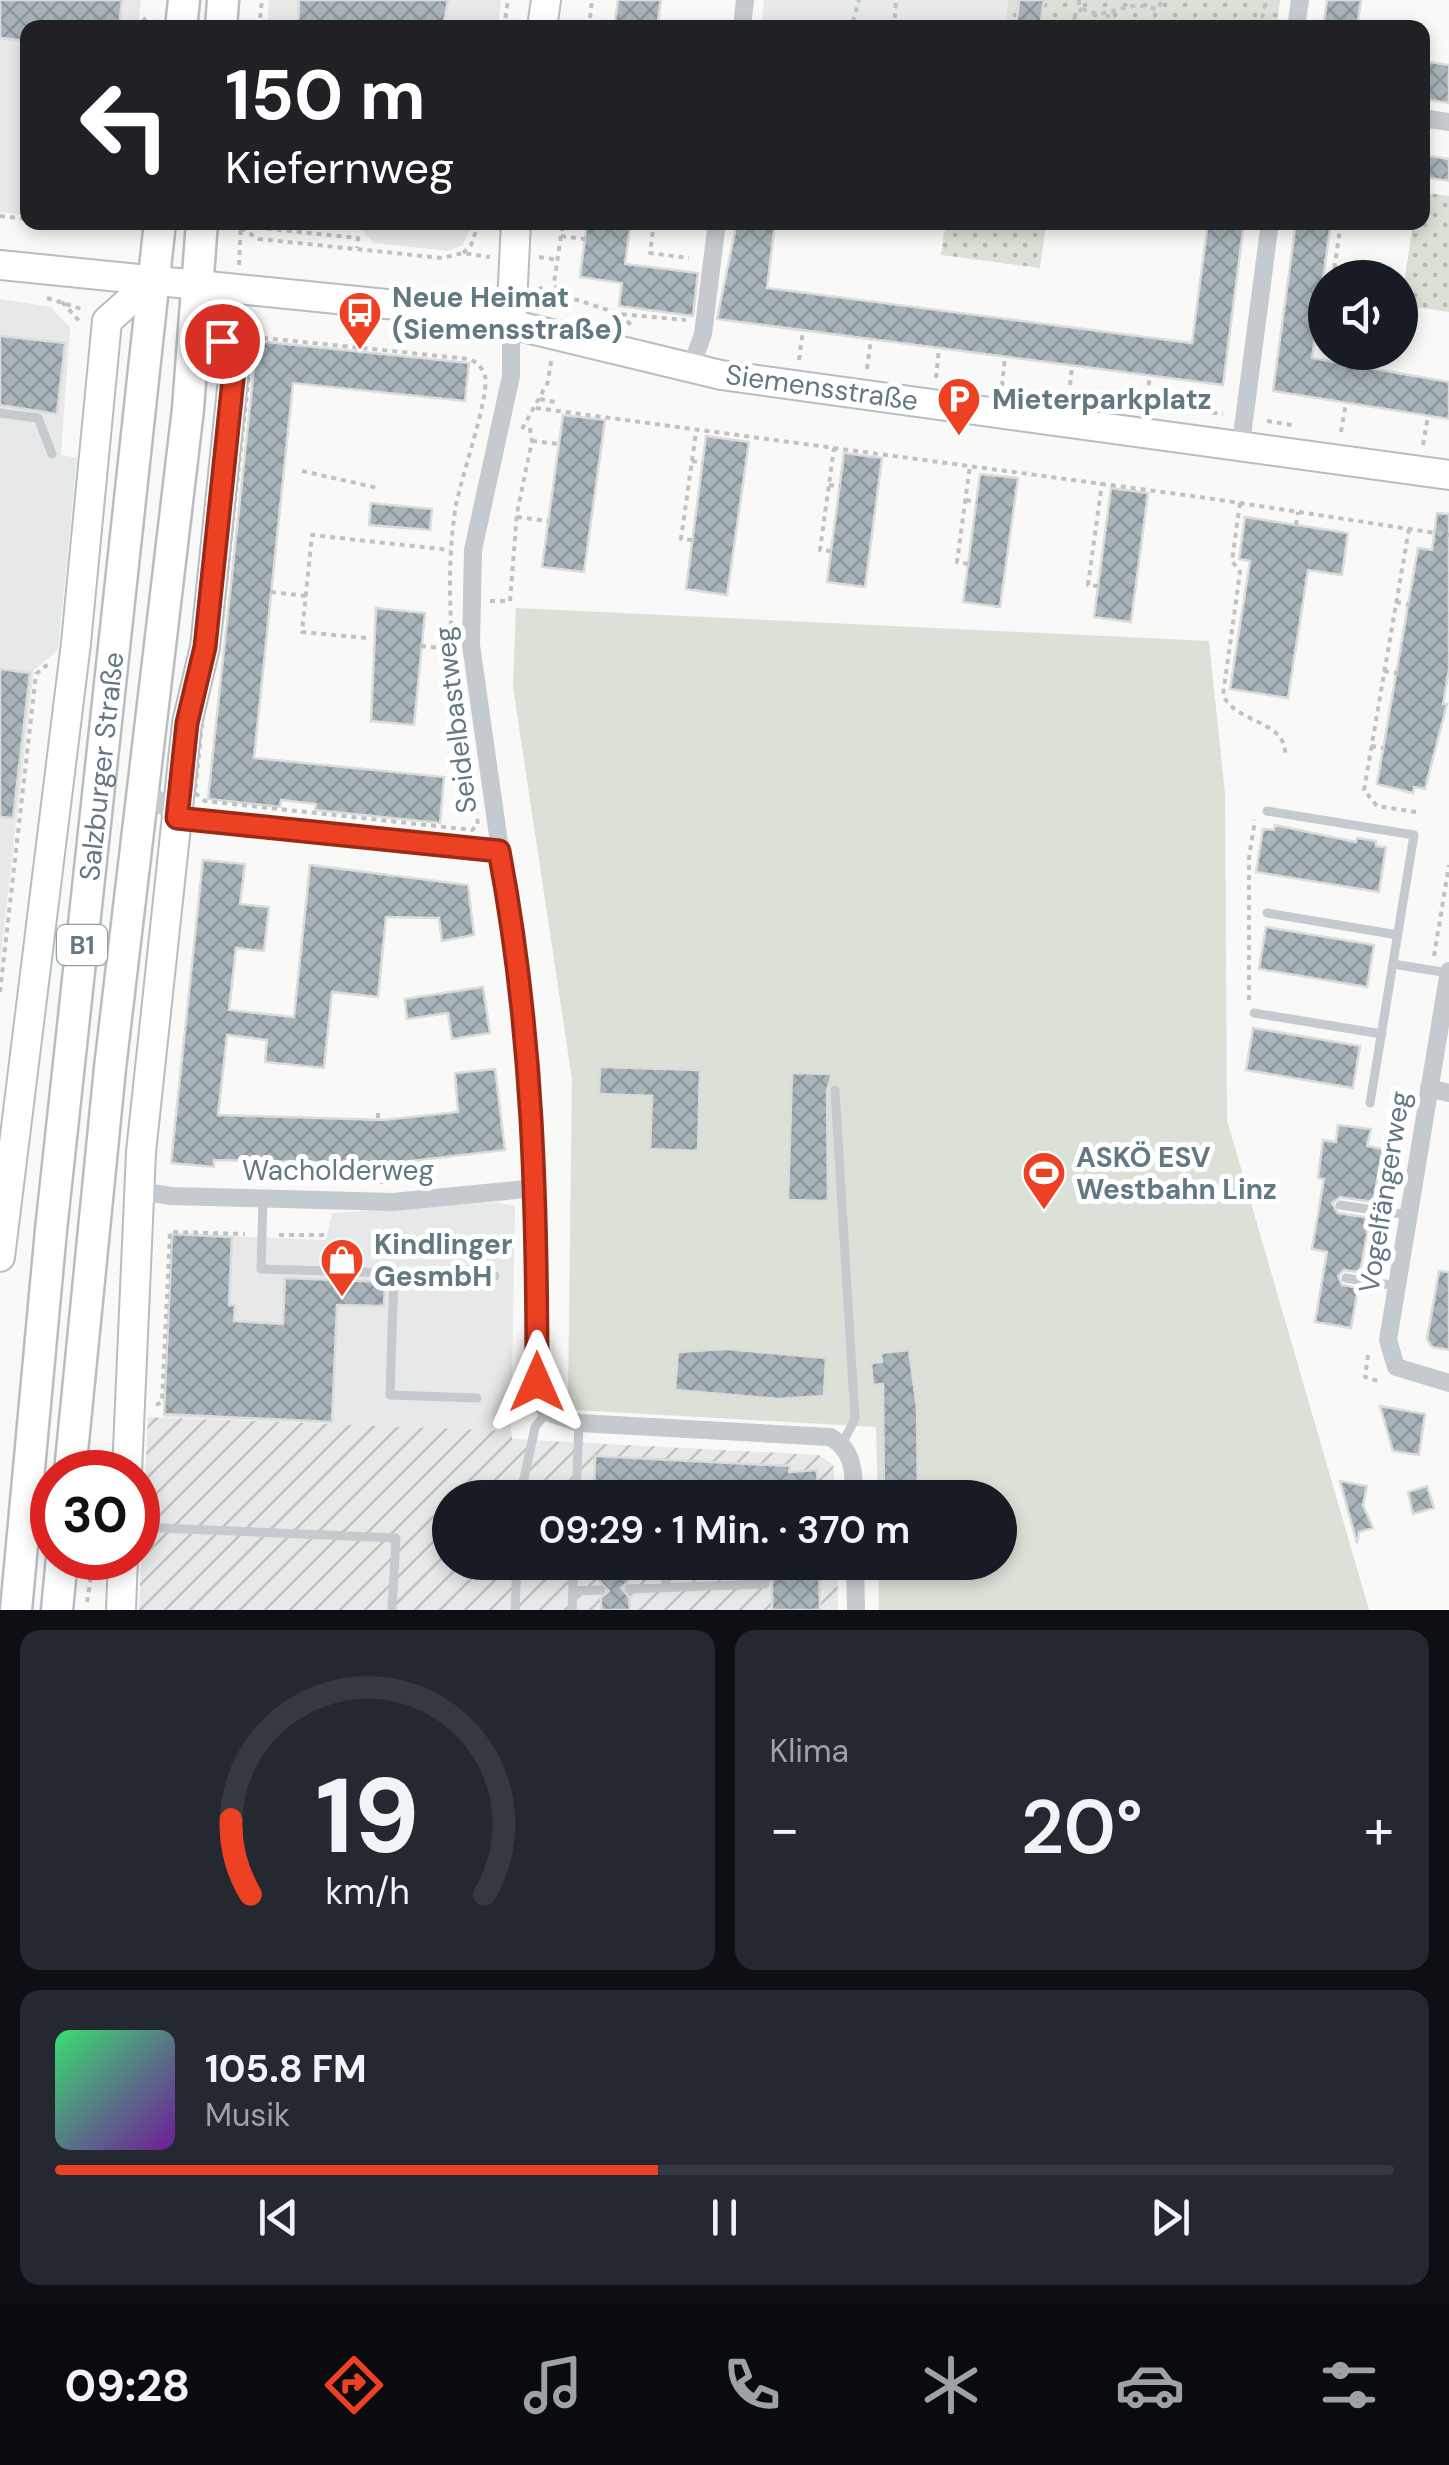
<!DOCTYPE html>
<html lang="de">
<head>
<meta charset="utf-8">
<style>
  :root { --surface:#171b24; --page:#242831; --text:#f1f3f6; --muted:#9ea1a6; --line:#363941; --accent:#ed4123 }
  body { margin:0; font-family:"DM Sans",sans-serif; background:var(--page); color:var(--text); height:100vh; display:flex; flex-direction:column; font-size:38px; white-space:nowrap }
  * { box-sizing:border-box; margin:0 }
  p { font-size:32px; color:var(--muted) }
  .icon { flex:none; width:55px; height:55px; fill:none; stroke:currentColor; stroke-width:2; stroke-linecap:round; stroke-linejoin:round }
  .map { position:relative; height:1610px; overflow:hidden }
  .panel { display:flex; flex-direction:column; gap:20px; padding:20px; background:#0d0f14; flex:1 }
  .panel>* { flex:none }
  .banner { position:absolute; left:20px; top:20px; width:1410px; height:210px; border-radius:20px; box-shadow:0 5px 15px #0003; background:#202124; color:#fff; overflow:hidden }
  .tools { position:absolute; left:1308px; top:260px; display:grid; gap:20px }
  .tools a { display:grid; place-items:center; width:110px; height:110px; border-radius:50%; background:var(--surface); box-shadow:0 5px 15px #0003; font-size:50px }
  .speed { position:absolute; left:30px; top:1450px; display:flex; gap:20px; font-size:50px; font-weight:700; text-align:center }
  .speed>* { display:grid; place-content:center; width:130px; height:130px; border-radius:50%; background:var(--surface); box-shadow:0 5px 15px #0003; line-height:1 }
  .speed .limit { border:15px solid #d22; background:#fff; color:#111 }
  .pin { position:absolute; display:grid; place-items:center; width:85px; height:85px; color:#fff; margin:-42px; border:5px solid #fff; border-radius:50%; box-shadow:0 2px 10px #0007 }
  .me { position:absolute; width:110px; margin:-55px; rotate:0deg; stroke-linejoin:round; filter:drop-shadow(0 0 8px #0008) }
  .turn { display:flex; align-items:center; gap:35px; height:210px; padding:0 40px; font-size:45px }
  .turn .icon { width:130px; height:130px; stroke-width:2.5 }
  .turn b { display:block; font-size:70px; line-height:85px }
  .big { font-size:75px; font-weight:600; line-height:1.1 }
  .panel .tile { flex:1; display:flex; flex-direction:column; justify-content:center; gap:15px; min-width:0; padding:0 35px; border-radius:20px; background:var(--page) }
  .panel .dial { align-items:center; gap:0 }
  .dial svg { height:260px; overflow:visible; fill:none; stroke:var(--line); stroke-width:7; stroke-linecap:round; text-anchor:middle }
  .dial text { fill:var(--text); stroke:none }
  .song { display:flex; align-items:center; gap:30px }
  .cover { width:120px; height:120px; border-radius:15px; background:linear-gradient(135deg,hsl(140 70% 55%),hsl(280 70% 35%)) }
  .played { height:10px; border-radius:5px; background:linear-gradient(90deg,var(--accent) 45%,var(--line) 45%) }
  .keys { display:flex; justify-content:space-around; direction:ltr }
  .heat { display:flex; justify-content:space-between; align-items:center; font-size:55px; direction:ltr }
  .panel .tiles { flex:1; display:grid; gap:20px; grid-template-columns:1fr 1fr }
  .tile:last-child { grid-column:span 2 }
  .trip { position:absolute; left:432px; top:1480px; width:585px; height:100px; border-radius:50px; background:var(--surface); box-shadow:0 5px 15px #0003; font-weight:600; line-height:100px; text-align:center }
  .menu { display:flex; height:160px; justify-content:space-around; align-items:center; background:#090b0e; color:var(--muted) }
  .menu .icon { width:70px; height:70px }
  .menu .selected { color:var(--accent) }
  .menu b { font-size:45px; color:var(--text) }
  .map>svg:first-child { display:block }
  .built { fill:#e7e9e8 }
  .industrial { fill:url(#industrial-furrows) }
  .park { fill:url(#park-dots) }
  .pitch { fill:#dbe1d7 }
  .building { fill:url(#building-cross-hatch); stroke:#dbdbd9; stroke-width:2.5 }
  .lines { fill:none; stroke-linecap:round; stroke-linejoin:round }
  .secondary-casing { stroke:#b6bec1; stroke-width:32 }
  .primary-casing { stroke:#b7bdc0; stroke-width:35 }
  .path { stroke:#bec2c4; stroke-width:4; stroke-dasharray:5 5; stroke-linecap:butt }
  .lane { stroke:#c4cacd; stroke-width:9 }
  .street { stroke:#c4cacd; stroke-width:18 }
  .secondary { stroke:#fff; stroke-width:28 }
  .primary { stroke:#fff; stroke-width:30 }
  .route-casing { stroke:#9a2a17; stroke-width:25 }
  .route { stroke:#ed4123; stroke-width:18 }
  .labels { text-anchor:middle; stroke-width:10; stroke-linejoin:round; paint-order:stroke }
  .shield { fill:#fff; stroke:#91a0a8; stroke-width:2.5 }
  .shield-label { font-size:25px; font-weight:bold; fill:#627883 }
  .poi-label { font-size:28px; font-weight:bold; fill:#627883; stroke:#fff; text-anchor:start }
  .street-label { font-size:28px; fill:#627883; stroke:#fff }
</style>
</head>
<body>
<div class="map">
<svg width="1449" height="1610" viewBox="0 0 1449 1610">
  <defs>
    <pattern id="industrial-furrows" width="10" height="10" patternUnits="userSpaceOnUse" patternTransform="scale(2.5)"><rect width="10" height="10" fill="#e7e9e8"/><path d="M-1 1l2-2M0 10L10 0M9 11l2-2" fill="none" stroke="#bfc2c1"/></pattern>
    <pattern id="park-dots" width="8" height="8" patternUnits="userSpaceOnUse" patternTransform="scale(2.5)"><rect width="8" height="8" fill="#dbe1d7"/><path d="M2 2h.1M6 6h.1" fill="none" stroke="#b5bbb4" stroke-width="1.8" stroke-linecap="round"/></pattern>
    <pattern id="building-cross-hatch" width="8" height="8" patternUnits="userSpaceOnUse" patternTransform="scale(2.5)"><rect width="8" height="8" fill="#a8b4b9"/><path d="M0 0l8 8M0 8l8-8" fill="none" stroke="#8c979c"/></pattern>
  </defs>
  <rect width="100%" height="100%" fill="#f9f9f7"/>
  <path class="built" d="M0,0H141L138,27L28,28L27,216L0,212Z
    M269,0H501L498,27L267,28Z
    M764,0H1008L1005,27L761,28Z
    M294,223L473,222V223L463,245L448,251L373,243L362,230Z
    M0,299L51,307L70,328L61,455L77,458L58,650L34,670L0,964Z
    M496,1202L515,1206L511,1431L163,1417L172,1234L326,1240L332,1213Z"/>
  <path class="industrial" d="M148,1417L511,1431L512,1439L819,1455L833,1465L836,1497L450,1498V1562L837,1563L838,1610H139Z"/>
  <path class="park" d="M1008,0H1280L1277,27L1005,28Z
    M1423,192L1449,196V312L1401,305L1413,223L1422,222Z
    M952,223H1046L1040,268L941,255L944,232Z"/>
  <path class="pitch" d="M516,608L1209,641L1225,794L1227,1120L1369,1610H879L878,1563L1000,1562V1498L878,1497L876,1427L575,1410L568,1398L572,1079L513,687Z"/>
  <path class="building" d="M0,0H122L119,28H28V41L0,38Z
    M299,0H448L443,28H298Z
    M618,0H661L657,28H614Z
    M1019,0H1044L1040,28H1016Z
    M1327,0H1361L1357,28H1323Z
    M1422,61L1449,65V103L1422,99Z
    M1422,155L1449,159V181L1422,177Z
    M587,222H631L625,264L698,273L693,316L619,306L622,283L580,277Z
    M737,222H775L767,288L1192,343L1208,222H1244L1223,385L717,319Z
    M1296,222H1331L1312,358L1449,382V419L1273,391Z
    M0,336L65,343L57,414L0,405Z
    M257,341L469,363L465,401L293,383L254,758L444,777L440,823L315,810L316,804L281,800L280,807L208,799Z
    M563,415L605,420L584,572L542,567Z
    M706,436L749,442L727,595L686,589Z
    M844,453L882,458L865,587L827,582Z
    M980,474L1018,478L1000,607L963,602Z
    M1111,488L1148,493L1131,622L1094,617Z
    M371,503L432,509L430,530L369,525Z
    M1437,513L1449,514V669L1443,704H1447L1425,789L1414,787L1413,793L1377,784L1418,548L1432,550Z
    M1245,517L1348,533L1342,575L1308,570L1288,698L1230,689L1250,561L1239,559Z
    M376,608L425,613L414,725L371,721Z
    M0,669L30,673L13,818L0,817Z
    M1275,825L1356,842L1357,838L1376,841V846L1386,847L1379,892L1256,872L1263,829L1274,830Z
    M203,860L245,864L240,904L269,907L264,951L236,948L229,1010L294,1017L310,865L468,885L474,935L442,941L439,918L386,917L378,997L332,992L324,1068L265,1062L267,1040L227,1035L218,1115L384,1120L458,1112L455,1073L495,1069L505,1150L386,1164L214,1160V1167L171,1163Z
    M1266,927L1374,945L1367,987L1259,969Z
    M483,987L490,1033L452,1039L448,1013L407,1019L405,999Z
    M1253,1028L1360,1046L1353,1088L1246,1070Z
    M600,1067L700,1070L698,1151L650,1149L652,1096L599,1094Z
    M792,1073L832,1074L827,1090L828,1201L788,1200Z
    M1338,1125L1371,1129L1367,1146L1383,1149L1373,1202L1340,1197L1332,1203L1338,1213L1370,1218L1360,1272L1344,1270L1338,1276L1342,1285L1358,1288L1351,1328L1315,1322L1327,1252L1312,1249L1324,1179L1318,1178L1323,1140L1336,1142Z
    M172,1234L232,1237L229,1305H235L234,1321L283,1324L285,1278L385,1282L384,1306L337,1305L332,1422L164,1414Z
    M1439,1271L1449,1272V1350L1432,1347L1427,1339Z
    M726,1349L826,1358L824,1396L778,1399L675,1390L678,1352Z
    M909,1350L917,1408L918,1498H884L883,1384L873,1385L871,1363L882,1362L881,1353Z
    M1380,1406L1425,1414L1419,1455L1393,1451Z
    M595,1456L790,1466L789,1472L817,1470L818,1498H594Z
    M1340,1481L1367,1486L1363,1505L1373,1528L1359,1532L1357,1543Z
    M1427,1486L1434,1508L1413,1514L1408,1492Z
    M600,1562H629V1581L621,1588L629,1597L630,1610H601V1598L609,1591L600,1582Z
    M772,1562H819L820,1610H772Z"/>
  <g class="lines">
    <defs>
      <path id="secondary" d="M542,28L546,0
        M0,265L456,311L721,375L1449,475
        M511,325L516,222
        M0,1257L76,643L107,321L153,280
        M127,1472L141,1152L187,723L205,647L234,370L198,284
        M121,1610L123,1558"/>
      <g id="primary">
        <path d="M181,28L184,0"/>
        <path d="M221,28L223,0"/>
        <path d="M70,1472L110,1068L188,409L202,222"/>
        <path id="s1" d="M16,1610L51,1230L160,222"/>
        <path d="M57,1610L62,1558"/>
      </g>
    </defs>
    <use href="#secondary" class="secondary-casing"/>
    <use href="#primary" class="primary-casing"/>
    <path class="path" d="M1079,0V6C1098,21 1113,9 1133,6C1140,5 1150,8 1157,9L1163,0
      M136,28L146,18
      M259,28L262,0
      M504,28L508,0
      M589,28L592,0
      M791,28H803
      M845,28L853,21L859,0
      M894,28L896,0
      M1067,28L1082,8
      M1106,28L1108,14
      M1260,28L1266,0
      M0,216L28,219
      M59,222L94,226L96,222
      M253,222L252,227L358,238L357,248
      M654,222L650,253L689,258
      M241,228L259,239L442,258L463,253L490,257
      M561,236L585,239
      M463,253L471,245L479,222
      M539,257L558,260
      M239,265L241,222
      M1333,278L1341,222
      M539,287L550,297L562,295L620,314L686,320
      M47,298L85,310
      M62,302L82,324
      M560,308L562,295L554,283L563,222
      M620,314L631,325
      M253,337L470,359C477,363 483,368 485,376C490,397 459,482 455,511C440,616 462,720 478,824L472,830L205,801L195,793L204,705L219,649Z
      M799,360L803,330
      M867,369L871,339
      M936,378L939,348
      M1002,386L1005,356
      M1069,395L1072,365
      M540,399L555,402
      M1133,403L1223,414
      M1146,405L1150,375
      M536,408L1207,498L1449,535
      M1267,421L1292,425
      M522,429L548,382L551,361
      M1341,432L1346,402
      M532,441L559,444
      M1423,445L1428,416
      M692,461L703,463
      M302,471L378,488
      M829,485L840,486
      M966,500L977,502
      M1240,503L1232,561L1240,572L1223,695C1236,724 1288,720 1285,756
      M517,517L548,521
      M1296,525L1298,512
      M1409,529L1364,790L1377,806L1416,812
      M692,540L681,539L696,432
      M831,551L820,550L834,448
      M968,564L957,562L970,465
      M1098,586L1088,585L1102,483
      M271,592L306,596
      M490,601H510L517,513L532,441L529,423
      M1396,602L1411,605
      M366,638L302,632L312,535L450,550
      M421,646L451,649
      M1384,671L1401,674
      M1371,746L1383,748
      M1434,956L1449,865
      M0,992L36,674L48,664
      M1249,1000V858L1255,820
      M378,1113V1119
      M381,1163L382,1184
      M279,1235H324
      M1368,1355L1365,1377L1381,1382
      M156,1405L162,1402L170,1232L245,1234
      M140,1513L141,1492
      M87,1602L94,1558"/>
    <path class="lane" d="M0,413L38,418L52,454
      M1267,811L1414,835L1370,1103
      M1267,913L1398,935
      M1393,964L1449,973
      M1254,1013L1382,1034
      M835,1090L855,1419L842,1444
      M263,1199L261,1269L495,1276
      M1340,1205L1408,1215
      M394,1273L390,1395L477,1398
      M1346,1278L1397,1286
      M520,1498L535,1427L547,1412
      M576,1498L579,1423
      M138,1527L396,1538L392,1610
      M665,1562L666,1588
      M629,1589L765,1584L764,1562
      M573,1591L601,1590
      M515,1610L517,1562
      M572,1610L574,1562"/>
    <path class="street" d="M742,28L745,0
      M1296,28L1300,0
      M1422,118L1449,122
      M511,325V376L473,550L471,645L532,1075L539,1398L547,1412L579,1423L830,1437C854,1450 854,1472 854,1498
      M691,368L703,334L717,222
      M1241,443L1270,222
      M142,786L177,818L499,851
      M1449,971L1388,1340L1396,1367L1449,1383
      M1429,1088L1449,1093
      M139,1191L171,1196L393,1202L537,1188
      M855,1562L856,1610"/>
    <use href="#secondary" class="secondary"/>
    <use href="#primary" class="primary"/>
  </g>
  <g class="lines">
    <defs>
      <path id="route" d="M222,341L234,370L205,647L187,723L177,818L499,851C533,1030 537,1200 537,1382"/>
    </defs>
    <use href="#route" class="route-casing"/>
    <use href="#route" class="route"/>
  </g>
  <defs>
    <symbol id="bus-pin" viewBox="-11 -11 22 30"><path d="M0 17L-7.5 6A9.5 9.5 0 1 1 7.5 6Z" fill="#ed4123" stroke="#fff"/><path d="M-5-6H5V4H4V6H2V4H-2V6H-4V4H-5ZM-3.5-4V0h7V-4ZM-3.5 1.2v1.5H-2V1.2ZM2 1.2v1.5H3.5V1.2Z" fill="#fff"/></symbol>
    <symbol id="parking-pin" viewBox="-11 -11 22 30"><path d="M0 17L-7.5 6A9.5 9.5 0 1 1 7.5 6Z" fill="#ed4123" stroke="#fff"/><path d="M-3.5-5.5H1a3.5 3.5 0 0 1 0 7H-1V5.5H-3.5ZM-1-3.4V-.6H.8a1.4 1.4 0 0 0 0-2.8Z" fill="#fff"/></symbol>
    <symbol id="stadium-pin" viewBox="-11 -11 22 30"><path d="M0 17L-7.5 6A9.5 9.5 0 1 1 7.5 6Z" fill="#ed4123" stroke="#fff"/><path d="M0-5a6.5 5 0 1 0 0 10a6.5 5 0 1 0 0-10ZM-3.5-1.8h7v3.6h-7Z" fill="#fff"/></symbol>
    <symbol id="shop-pin" viewBox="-11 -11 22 30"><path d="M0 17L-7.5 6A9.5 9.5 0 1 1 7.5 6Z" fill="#ed4123" stroke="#fff"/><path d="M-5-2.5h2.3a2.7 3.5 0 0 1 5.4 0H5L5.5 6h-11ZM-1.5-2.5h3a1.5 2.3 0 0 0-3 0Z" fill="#fff"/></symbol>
  </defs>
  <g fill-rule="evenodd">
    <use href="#bus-pin" x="335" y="288" width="50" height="68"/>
    <use href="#parking-pin" x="934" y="374" width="50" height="68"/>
    <use href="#stadium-pin" x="1019" y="1148" width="50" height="68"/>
    <use href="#shop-pin" x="317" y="1235" width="50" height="68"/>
  </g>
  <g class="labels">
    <rect class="shield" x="57" y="925" width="50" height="40" rx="8"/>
    <g class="shield-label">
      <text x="82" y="954">B1</text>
    </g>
    <g class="poi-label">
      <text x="392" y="307">Neue Heimat<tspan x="392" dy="32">(Siemensstraße)</tspan></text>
      <text x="992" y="409">Mieterparkplatz</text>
      <text x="1076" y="1167">ASKÖ ESV<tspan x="1076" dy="32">Westbahn Linz</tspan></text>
      <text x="374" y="1254">Kindlinger<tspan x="374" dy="32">GesmbH</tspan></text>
    </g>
    <g class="street-label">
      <text transform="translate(822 387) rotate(8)" y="10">Siemensstraße</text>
      <text transform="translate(455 720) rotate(-97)" y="10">Seidelbastweg</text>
      <text dy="10" stroke="none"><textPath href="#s1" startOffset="848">Salzburger Straße</textPath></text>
      <text x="338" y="1180">Wacholderweg</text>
      <text transform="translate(1384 1192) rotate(-81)" y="10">Vogelfängerweg</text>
    </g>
  </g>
</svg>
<div class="tools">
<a><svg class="icon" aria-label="sound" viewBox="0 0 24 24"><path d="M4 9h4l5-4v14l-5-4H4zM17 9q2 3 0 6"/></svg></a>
</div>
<div class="speed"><div class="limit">30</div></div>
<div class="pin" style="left:222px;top:341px;background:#d93025"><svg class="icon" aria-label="arrive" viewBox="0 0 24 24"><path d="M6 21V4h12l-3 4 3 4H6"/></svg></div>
<svg class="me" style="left:537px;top:1382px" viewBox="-20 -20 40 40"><path d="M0-17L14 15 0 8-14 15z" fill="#ed4123" stroke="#fff" stroke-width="4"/></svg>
<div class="trip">09:29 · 1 Min. · 370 m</div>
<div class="banner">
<div class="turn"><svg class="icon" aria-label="left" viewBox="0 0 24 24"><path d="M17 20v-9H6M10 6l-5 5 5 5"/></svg><div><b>150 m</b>Kiefernweg</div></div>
</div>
</div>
<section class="panel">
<div class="tiles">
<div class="tile dial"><svg viewBox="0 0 100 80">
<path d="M14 69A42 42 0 1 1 86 69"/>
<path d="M14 69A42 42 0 0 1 8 46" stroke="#ed4123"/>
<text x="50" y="56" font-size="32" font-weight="700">19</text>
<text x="50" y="72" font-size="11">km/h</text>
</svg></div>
<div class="tile"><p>Klima</p>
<div class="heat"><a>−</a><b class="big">20°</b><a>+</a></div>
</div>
<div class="tile">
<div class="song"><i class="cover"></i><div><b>105.8 FM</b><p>Musik</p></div></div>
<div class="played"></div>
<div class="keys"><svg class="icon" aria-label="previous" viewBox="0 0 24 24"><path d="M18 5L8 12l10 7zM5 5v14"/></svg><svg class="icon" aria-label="pause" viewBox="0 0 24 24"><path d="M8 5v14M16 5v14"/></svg><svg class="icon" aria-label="next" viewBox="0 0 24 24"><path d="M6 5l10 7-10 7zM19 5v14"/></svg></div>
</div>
</div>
</section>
<nav class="menu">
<b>09:28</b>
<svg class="icon selected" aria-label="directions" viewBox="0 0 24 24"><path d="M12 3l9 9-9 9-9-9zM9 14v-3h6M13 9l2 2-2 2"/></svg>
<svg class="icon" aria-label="music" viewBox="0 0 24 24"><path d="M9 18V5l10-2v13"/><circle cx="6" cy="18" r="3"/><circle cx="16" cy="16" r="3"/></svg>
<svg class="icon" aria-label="phone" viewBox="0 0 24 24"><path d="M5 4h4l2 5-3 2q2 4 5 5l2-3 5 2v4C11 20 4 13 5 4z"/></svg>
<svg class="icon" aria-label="climate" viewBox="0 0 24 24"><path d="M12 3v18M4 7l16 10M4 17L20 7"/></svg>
<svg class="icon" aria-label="car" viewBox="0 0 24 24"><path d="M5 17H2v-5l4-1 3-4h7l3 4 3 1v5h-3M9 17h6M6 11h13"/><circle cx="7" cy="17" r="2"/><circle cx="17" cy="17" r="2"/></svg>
<svg class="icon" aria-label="filters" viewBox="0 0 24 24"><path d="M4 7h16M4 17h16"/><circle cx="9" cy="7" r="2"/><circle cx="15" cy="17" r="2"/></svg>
</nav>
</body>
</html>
